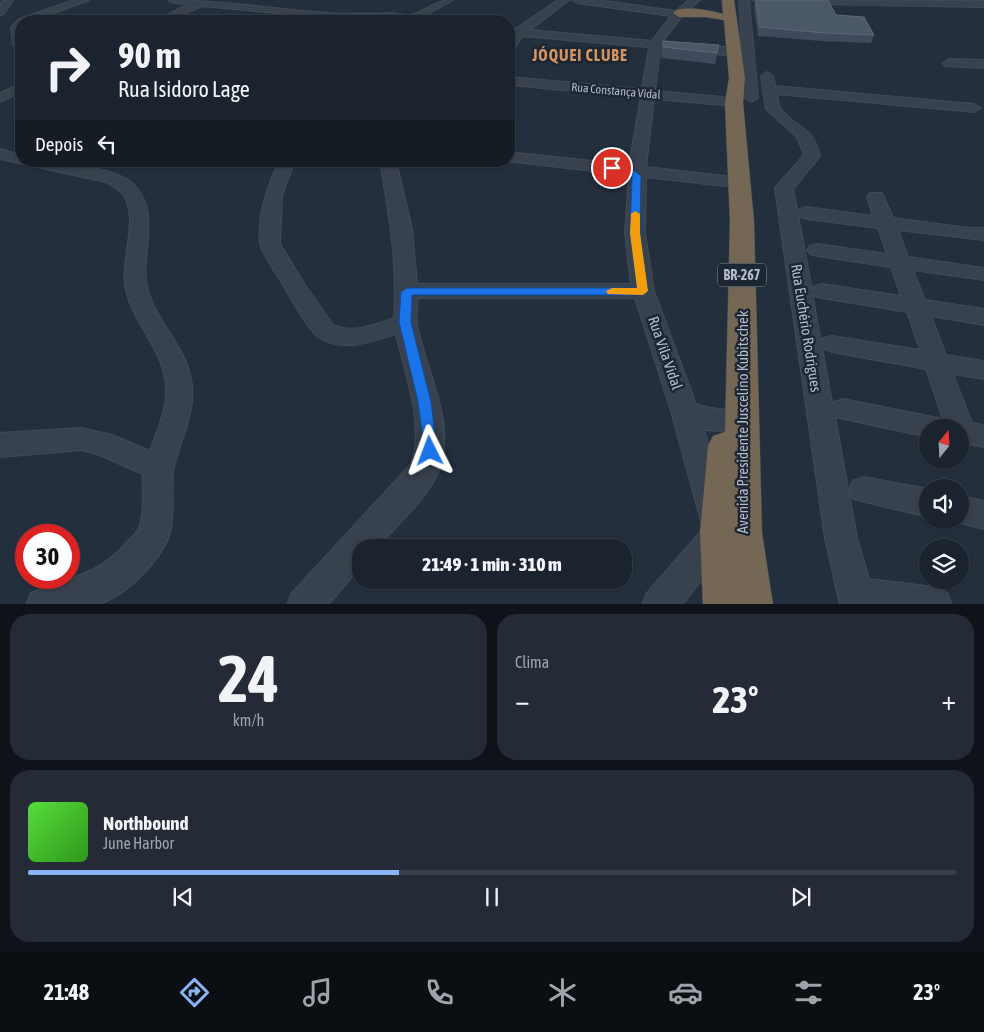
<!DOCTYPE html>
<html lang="pt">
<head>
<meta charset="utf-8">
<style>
  :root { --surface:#1b232e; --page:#242b36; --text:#f1f3f6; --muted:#a0a4aa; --line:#39404a; --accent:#8ab4f8 }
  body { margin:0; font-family:"Asap Condensed",sans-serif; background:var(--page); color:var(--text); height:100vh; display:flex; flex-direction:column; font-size:19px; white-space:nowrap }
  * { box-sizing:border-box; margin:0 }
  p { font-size:16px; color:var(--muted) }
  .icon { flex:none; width:28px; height:28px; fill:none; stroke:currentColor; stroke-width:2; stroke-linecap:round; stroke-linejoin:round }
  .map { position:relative; height:604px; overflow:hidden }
  .details { display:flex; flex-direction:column; gap:10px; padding:10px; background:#0f1319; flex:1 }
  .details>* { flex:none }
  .top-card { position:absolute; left:15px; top:15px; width:500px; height:152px; border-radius:20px; box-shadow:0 1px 4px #0004,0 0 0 1px var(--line); background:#1b232e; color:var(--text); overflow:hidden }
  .needle { width:32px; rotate:18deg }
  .controls { position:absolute; left:919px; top:419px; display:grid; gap:10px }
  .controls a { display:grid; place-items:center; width:50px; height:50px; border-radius:50%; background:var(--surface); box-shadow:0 1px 4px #0004,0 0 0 1px var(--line); font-size:25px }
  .speed { position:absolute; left:15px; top:524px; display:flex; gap:10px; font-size:25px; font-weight:700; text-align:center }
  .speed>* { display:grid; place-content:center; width:65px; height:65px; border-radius:50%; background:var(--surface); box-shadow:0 1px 4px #0004,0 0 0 1px var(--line); line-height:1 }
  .speed .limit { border:8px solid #d22; background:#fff; color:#111 }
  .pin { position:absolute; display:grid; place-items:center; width:42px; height:42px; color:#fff; margin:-21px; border:2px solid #fff; border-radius:50%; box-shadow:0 1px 5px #0007 }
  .me { position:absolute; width:55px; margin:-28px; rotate:357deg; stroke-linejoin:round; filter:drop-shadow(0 0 4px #0008) }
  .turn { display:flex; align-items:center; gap:18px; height:105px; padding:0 20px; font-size:22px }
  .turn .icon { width:65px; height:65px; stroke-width:2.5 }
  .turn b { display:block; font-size:35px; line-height:42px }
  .then { display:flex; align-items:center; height:48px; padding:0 20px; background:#0003; gap:10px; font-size:19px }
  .big { font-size:38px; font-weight:800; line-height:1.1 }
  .details .widget { flex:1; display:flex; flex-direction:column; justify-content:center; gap:8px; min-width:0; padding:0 18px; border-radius:20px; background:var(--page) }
  .details .dial { align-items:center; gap:0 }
  .dial b { font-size:65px; line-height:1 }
  .song { display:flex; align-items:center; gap:15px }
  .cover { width:60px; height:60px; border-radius:8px; background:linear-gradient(135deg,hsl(110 70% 55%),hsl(110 70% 35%)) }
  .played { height:5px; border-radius:2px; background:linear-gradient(90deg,var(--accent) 40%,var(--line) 40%) }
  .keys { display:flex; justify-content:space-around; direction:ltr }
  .heat { display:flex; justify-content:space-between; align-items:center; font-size:28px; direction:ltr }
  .details .tiles { flex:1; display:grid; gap:10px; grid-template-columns:1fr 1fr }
  .widget:last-child { grid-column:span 2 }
  .trip { position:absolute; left:352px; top:539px; width:280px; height:50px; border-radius:20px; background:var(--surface); box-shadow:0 1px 4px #0004,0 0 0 1px var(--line); font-weight:800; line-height:50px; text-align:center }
  .tab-bar { display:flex; height:80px; justify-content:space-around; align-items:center; background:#0b0e12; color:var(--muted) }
  .tab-bar .icon { width:35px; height:35px }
  .tab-bar .current { color:var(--accent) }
  .tab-bar b { font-size:22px; color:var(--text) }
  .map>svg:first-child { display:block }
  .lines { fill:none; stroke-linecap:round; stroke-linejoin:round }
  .minor-casing { stroke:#414a57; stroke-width:2 }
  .highway-casing { stroke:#434c59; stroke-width:1 }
  .minor { fill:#38414e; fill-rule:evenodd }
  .highway { fill:#746855; fill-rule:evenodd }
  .wall { fill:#3f4b5c }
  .building { fill:#4b5868; stroke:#5c6777 }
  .route { fill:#1a73e8; stroke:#114b97 }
  .slow { fill:#f59e0b }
  .labels { text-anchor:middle; stroke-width:5; stroke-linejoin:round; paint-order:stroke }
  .far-street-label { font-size:12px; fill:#b4bcc9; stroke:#1d2633 }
  .shield { fill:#1d2633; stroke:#878f9c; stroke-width:1 }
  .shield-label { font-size:14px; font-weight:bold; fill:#b4bcc9 }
  .street-label { font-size:15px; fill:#b4bcc9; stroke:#1d2633 }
  .far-district-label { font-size:16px; font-weight:bold; letter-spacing:1px; fill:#d59563; stroke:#1d2633 }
</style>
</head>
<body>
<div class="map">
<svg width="984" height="605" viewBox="0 0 984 605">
  <rect width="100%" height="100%" fill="#242f3e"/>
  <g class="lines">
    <defs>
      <path id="minor" d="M3,0H13L4,14L0,15V5Z
        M74,0H89L33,21H21V45H13L11,28L19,19Z
        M168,0C241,0 315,18 388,13C395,13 404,16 411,15C427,11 434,0 453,0L423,17L432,19L433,21L393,19L362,21L202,6L169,21H156L189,4L173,3Z
        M558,0H569L530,30L652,41L671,16L577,3L572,0H598L676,11L689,0H700L683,15L663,41L667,44L660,50L655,91L723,97L730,101L723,105L654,99L646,167L724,176L730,177L733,181L730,185L724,186L646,177L645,233L654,291L696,404C710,410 722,408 736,412L740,420L736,428L726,431L704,430L736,533L731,543L682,605H642L647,593L703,529L671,411L635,298H418C417,306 416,316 417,325C426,372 460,429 436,477C422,503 397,525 377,548H361V566L328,605H287L292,593L411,464C425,424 405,374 396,334C372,342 342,353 318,337C310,332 288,294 282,283C277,274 261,253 260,243C257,215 268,186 279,161H295L282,195L280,244L305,285L333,325C353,334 375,325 394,318C398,265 389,214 380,161H396L412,229L417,284H631L625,233L629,175L506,161H509V152L629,165L641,97L509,85V77L642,89L649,48L647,47L522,36L513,51H509V39L512,35L509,34V28H517Z
        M739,0H749L758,98L751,102L744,98Z
        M752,0L984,1V7L757,3Z
        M688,44L725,47L731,51L725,55L684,51V45Z
        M949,59L984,60V68L945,66L943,63Z
        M767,72L773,76L775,86L974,104L981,108L974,112L777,94C778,99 778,105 781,109C795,129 812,123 820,156L793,189L812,290L814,286L822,284L901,296L891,267L817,256L810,254L807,250L810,246L817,244L887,254L878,228L807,219L800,217L798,213L800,209L807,207L873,216L867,197L870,193H882L893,218L969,228H984V240L898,230L908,257L984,268V280L913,270L925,300L984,309V325L931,316L946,355L984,361V379L953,374L972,423L984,425V447L960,443V428H928V437L835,417L857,538L869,579L935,587L947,593L952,605H840L825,538L775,188L804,155L797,137L766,109L761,76ZM812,293L814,296L822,298L907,312L920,350L832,336L823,338L821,342ZM822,348L832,352L926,369L943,419L843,399L832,403Z
        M21,83V92L0,102V93Z
        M0,149L21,155V161C49,161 114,165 134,185C163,215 138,256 148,291C157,322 185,346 191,379C197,410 181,438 174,467C170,487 175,508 171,528C166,556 126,597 98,604C83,605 43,605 26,605L31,593C70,576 97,577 127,542C131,538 137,533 139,528C145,512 142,491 143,474L97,454L81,450L0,457V433L81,428L112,435L150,451C157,431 167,410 166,388C165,351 134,325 126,290C119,262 141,215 122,193C118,189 111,185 106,182L0,159Z
        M864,477L928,489V517L853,499L849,490L853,481Z
        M960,496L984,501V529L949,520H960Z"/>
      <path id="highway" d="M722,0H734L745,78L743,103L754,222L762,533L773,605H703L700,533L708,446L713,436L725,432L730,222L725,103L729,78L724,20L705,17H679L673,13C681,4 712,11 723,14Z"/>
    </defs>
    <use href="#minor" class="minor-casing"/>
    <use href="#highway" class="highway-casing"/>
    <use href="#minor" class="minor"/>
    <use href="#highway" class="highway"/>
  </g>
  <path class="wall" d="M755,0H828L836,15L874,35L871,43L822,41L758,36L754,7Z
    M663,41L719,45L715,64L661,58Z"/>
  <path class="building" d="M756,0H828L836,15L864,17L874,35L825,33L760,27Z
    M663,41L719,45L717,53L663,47Z"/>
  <path class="route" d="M612,166L632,169L641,176L640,233L648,291L643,295H412L411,322L431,402L437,451L435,455L430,457L425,455L418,402L399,322L401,292L407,288H637L630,233L632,177L626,173L609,170V167Z"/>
  <path class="slow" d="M635,211L640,214V233L648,291L643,295L608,294L606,291L612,288H637L630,233L631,214Z"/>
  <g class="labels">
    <g class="far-street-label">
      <text transform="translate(616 91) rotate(5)" y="4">Rua Constança Vidal</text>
    </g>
    <rect class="shield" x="718" y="263.5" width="48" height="23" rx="4"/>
    <g class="shield-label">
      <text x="742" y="280">BR-267</text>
    </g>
    <g class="street-label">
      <text transform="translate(806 328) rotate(81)" y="5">Rua Euchério Rodrigues</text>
      <text transform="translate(665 353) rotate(71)" y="5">Rua Vila Vidal</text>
      <text transform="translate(743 422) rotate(-90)" y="5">Avenida Presidente Juscelino Kubitschek</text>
    </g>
    <g class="far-district-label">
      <text x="580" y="61">JÓQUEI CLUBE</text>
    </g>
  </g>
</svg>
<div class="controls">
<a><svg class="needle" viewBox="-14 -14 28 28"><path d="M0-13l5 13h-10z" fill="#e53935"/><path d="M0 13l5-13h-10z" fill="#a0a4aa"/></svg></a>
<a><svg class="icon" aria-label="sound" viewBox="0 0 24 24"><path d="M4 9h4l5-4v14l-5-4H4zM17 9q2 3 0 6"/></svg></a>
<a><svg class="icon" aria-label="layers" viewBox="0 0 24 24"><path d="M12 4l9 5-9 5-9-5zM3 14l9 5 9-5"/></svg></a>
</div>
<div class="speed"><div class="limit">30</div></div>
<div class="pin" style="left:612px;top:168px;background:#d93025"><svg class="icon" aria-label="arrive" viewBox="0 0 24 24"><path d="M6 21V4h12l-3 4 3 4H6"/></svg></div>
<svg class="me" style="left:430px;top:451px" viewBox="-20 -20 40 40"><path d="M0-17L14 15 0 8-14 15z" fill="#1a73e8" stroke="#fff" stroke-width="4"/></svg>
<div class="trip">21:49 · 1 min · 310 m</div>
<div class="top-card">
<div class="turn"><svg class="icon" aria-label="right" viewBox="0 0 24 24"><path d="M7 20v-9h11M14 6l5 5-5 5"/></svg><div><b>90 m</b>Rua Isidoro Lage</div></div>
<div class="then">Depois<svg class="icon" aria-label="left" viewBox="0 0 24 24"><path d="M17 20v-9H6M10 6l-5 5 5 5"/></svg></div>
</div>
</div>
<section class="details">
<div class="tiles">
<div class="widget dial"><b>24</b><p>km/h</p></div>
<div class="widget"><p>Clima</p>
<div class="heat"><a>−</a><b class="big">23°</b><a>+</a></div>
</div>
<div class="widget">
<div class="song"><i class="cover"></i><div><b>Northbound</b><p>June Harbor</p></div></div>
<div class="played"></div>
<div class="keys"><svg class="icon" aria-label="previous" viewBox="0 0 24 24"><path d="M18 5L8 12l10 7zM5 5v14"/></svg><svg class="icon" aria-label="pause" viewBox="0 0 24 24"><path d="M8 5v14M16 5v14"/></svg><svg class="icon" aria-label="next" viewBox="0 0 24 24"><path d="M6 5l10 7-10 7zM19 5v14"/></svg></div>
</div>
</div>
</section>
<nav class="tab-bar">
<b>21:48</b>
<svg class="icon current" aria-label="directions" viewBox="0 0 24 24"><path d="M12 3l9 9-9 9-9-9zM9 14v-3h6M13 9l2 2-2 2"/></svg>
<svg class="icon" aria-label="music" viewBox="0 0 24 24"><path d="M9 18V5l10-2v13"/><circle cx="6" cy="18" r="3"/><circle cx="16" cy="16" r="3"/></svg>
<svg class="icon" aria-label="phone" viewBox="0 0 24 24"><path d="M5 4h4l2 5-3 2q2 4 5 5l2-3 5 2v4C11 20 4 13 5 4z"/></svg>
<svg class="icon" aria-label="climate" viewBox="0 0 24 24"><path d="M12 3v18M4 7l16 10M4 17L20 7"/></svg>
<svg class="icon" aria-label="car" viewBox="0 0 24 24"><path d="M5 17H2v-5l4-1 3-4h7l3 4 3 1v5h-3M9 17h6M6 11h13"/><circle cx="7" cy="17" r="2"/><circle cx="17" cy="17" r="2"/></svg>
<svg class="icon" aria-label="filters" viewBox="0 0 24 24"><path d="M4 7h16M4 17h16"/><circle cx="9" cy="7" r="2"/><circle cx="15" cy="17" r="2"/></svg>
<b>23°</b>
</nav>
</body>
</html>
